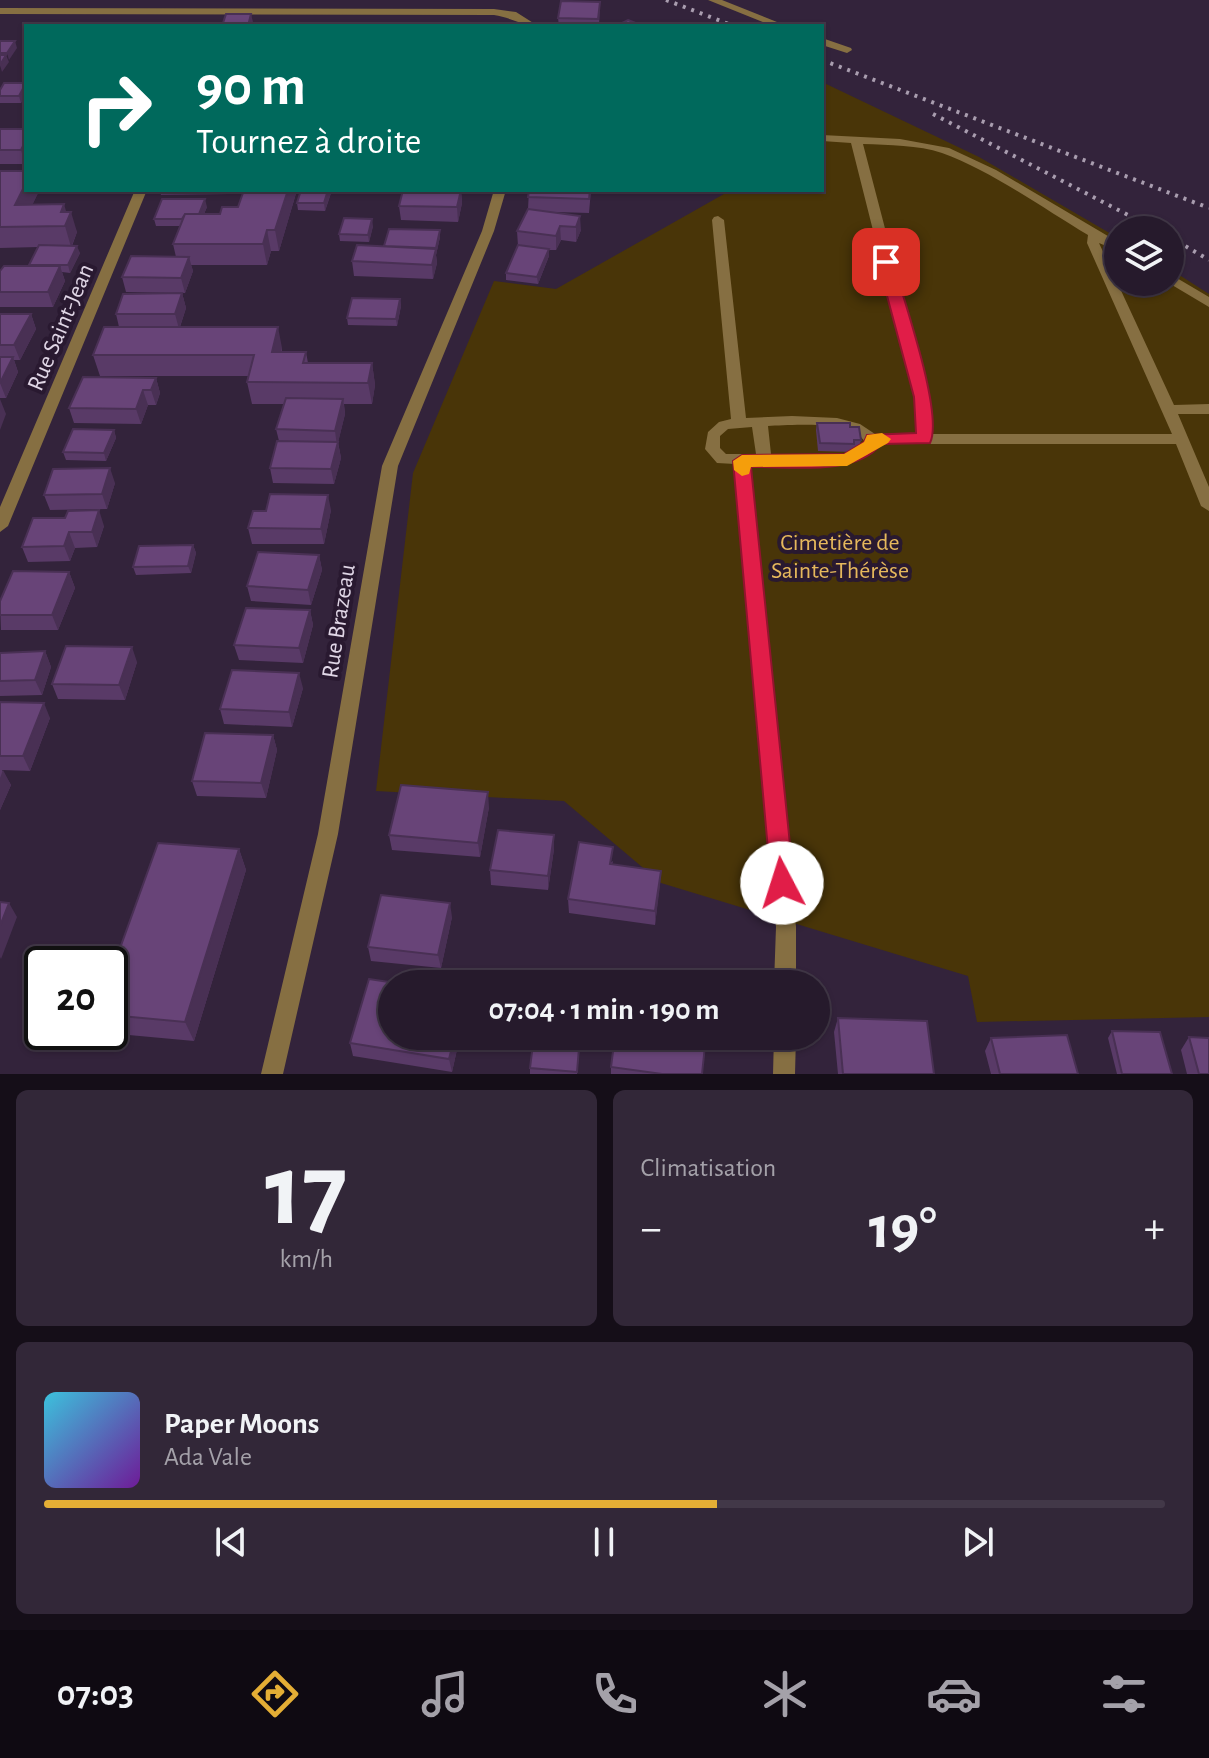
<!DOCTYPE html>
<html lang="fr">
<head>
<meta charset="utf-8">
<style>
  :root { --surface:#261a2c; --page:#322738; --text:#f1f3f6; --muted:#a4a1a9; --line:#423848; --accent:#e4ae35 }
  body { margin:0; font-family:"Alegreya Sans",sans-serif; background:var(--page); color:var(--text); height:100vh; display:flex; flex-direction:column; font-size:30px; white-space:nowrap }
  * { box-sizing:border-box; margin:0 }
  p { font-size:26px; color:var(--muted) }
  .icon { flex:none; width:44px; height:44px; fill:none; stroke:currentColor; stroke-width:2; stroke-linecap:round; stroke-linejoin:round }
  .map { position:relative; height:1074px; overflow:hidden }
  .panel { display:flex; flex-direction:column; gap:16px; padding:16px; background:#150e18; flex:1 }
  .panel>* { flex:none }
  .banner { position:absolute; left:24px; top:24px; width:800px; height:168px; border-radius:0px; box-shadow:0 2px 6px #0004,0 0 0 2px var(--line); background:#00695c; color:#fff; overflow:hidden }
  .fabs { position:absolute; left:1104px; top:216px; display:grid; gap:16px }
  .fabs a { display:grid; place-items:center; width:80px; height:80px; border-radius:50%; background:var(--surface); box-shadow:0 2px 6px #0004,0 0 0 2px var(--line); font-size:40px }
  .speed { position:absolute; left:24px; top:946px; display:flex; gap:16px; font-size:40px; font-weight:700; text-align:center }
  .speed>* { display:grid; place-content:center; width:104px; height:104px; border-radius:50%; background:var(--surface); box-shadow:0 2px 6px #0004,0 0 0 2px var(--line); line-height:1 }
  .speed .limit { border:4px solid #111; border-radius:12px; background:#fff; color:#111 }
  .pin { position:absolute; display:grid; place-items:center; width:68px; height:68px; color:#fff; margin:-34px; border-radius:16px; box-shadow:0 4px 12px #0006 }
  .me { position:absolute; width:88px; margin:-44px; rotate:355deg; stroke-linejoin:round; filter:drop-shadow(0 0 6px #0008) }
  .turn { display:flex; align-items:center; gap:28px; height:168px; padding:0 40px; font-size:36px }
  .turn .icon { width:104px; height:104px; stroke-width:2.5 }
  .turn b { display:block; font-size:56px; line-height:68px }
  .big { font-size:60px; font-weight:700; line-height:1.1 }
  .panel .card { flex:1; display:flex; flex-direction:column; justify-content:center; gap:12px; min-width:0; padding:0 28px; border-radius:12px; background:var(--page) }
  .panel .dial { align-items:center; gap:0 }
  .dial b { font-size:104px; line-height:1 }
  .song { display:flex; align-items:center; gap:24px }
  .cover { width:96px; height:96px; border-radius:12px; background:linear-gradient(135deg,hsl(190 70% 55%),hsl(280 70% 35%)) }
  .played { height:8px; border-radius:4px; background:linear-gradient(90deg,var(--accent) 60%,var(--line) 60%) }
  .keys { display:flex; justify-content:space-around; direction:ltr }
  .heat { display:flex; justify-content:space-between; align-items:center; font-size:44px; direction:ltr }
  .panel .tiles { flex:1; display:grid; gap:16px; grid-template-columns:1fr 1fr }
  .card:last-child { grid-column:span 2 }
  .trip { position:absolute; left:378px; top:970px; width:452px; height:80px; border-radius:40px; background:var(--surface); box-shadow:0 2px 6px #0004,0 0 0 2px var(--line); font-weight:700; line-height:80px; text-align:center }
  .menu { display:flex; height:128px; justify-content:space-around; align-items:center; background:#0f0a12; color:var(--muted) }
  .menu .icon { width:56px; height:56px }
  .menu .on { color:var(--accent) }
  .menu b { font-size:36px; color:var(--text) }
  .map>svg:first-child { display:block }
  .green { fill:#493508 }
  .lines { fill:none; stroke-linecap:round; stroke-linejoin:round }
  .lane { fill:#866f42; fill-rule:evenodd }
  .street { fill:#866f42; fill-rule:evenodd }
  .rail { stroke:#a99daf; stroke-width:4; stroke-dasharray:3 6; stroke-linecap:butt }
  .wall { fill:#593a67 }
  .shaded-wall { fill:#493054 }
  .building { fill:#684478; stroke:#493054; stroke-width:2 }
  .route { fill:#e11d48; stroke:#92132f; stroke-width:2 }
  .slow { fill:#f59e0b }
  .labels { text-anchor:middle; stroke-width:8; stroke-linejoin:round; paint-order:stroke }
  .street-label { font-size:24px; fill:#e0d6e6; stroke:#291930 }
  .park-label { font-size:24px; fill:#e6b85c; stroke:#291930 }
</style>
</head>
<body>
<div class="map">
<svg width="1209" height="1074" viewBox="0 0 1209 1074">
  <rect width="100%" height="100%" fill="#33233b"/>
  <path class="green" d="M822,82L979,157L1118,238V282H1170V269L1209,294V1017L977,1022L968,976L661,883L564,801L376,791L413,473L494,281L556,289L731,190H822Z"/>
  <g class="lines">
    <path class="lane" d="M708,0H722L787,26H773Z
      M822,38L851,48L852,50L847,53L822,45Z
      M822,135L900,139L949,148L996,170L1118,242V251L1099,243L1174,405L1209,404V414H1178L1209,487V511L1201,506L1176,444H880L847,465L750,464L796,927L793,933L786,936L779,933L776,927L735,464L717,463L705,449L708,432L719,422L731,419L712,220L714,217L718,216L724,220L746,418L792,416L837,418L860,424L875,434H917L919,422L915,397L851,143L822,141ZM863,144C889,145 918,145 942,153C990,170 1044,209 1088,235L1087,243L1172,434H932L933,422L929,397ZM768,426C791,425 852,420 865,442L844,455L771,454ZM752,427L756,454H726L720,448V436L728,429Z
      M1170,274L1209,297V307L1167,282H1170Z"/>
    <path class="street" d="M0,8L494,9L516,12L538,26C522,26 510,17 494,15L0,14Z
      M135,190H147L8,526L0,532V507Z
      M494,190H506L494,231L398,466L338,834L283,1074H261L318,834L382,466L482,231Z
      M786,918L793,921L796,927V984H774L776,927L779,921Z
      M774,1036H796L795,1074H773Z"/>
    <path class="rail" d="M666,0L734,26
      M822,60L1209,208
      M933,114L1157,230
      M1170,237L1209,260"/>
  </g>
  <path class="wall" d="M600,2L599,26H559L558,18Z
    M26,83V94L21,103H0V90Z
    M0,129H26L25,164H0Z
    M0,171L39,191L32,205L66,212L77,232L72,246L80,253L70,273L62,272L65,281L53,307H0V271L30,266L38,247L0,248Z
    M160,190H233L231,194L161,195Z
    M244,190H297L279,251H271L267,265H191L193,271L185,293L126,292L122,277L176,257L173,244L180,226H156L154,219L207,207L204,214H220L238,207Z
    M301,190H330L331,193L325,211L298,210L297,203Z
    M461,190L462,203L458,222L401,220L399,206Z
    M529,190H591L589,213L555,212L581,230L576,242L561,240L556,250H549V256L538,284L506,280V273L518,246L517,231L528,209Z
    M373,226L369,242L340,241L339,234Z
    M440,230V237L436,255L437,263L433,279L354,276L352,261L384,246Z
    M182,293L186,308L180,327L282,348V352H306L308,363H372L375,385L372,404H344L345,414L338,442L341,458L334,484L273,483L270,468L279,441L276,429L284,404H252L247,382L248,376H100L93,355L119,327L116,314Z
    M400,299L401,306L397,326L348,325L347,318Z
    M0,314H31L36,329L20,360H14L18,372L6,398H0Z
    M156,378L160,393L156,405H148L141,424L74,423L69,408Z
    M817,423L850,427L861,440L859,448H854L853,452L818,451L816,430Z
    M114,430L116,438L106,461L66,460L63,452Z
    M115,483L107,509L50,510L44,495Z
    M331,510L324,544H252L248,528Z
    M33,518L104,526L97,547L75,548L70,561L28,562L22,547Z
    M193,545L196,553L191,573L136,575L133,567Z
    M319,555L322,570L311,605L251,601L247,586Z
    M69,572L75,588L58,630H1L0,601Z
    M310,610L313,625L303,663L239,660L234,645Z
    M45,651L51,667L42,695L0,696V653Z
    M137,662L125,700L58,699L52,684Z
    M303,688L292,727L224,724L220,709Z
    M0,702L50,718L30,771L2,770L11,785L0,810Z
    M273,735L277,750L266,798L197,796L192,781Z
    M489,807L480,857L392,850L389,835Z
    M554,835V849L548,890L491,885L490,870Z
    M239,849L246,870L194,1041L107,1033L106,1032H110V976Z
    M613,861L612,865L661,871L655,925L569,913L568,899Z
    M452,917L441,968L371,961L368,947Z
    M838,1018L934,1074H838L834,1032Z
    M1112,1031L1172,1074H1117L1108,1038Z
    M460,1036L452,1072L353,1056L350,1043Z
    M581,1036L577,1074H530V1068Z
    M1189,1037L1209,1074H1187L1181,1050Z
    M991,1038L1078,1074H991L985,1051Z
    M611,1067L702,1074H611Z"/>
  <path class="shaded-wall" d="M251,14L254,26H248Z
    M15,41L17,48L9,60L7,53Z
    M6,55L9,62L2,72L0,65Z
    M26,83V94L21,103L19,96Z
    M26,140V162L25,164L21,150Z
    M26,183V190H38L39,191L22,226L15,205Z
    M288,190H297L279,251L275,230Z
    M328,190H330L331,193L325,211L324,203Z
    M461,190L462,203L458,222L457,207Z
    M205,199L207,207L198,227L197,219Z
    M64,204L68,218L71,212L77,232L71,247L61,212Z
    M580,216L581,230L576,242V227Z
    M372,219L373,226L369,242L368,235Z
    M560,226L561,240L556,250V236Z
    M267,230L271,251L267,265L263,244Z
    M440,230V237L436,255L437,263L433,279L432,265Z
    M77,246L80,253L70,273L68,265Z
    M549,249V256L538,284L537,277Z
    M189,257L193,271L185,293L181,278Z
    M60,266L65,281L53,307L48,292Z
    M182,293L186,308L179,329L175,314Z
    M400,299L401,306L397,326L396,319Z
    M31,314L36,329L20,360L14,345Z
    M278,327L282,348L276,374L272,352Z
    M13,357L18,372L6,398L0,383Z
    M372,363L375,385L372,404L368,383Z
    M156,378L160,393L156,405L151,390Z
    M143,390L148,405L141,424L136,409Z
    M0,399L6,414L0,430Z
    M343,399L345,414L338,443L341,458L334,484L331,469L337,446L335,431Z
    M114,430L116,438L106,461L104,453Z
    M110,468L115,483L107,509L102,494Z
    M328,495L331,510L324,544L321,529Z
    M99,510L104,526L97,547L92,532Z
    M69,532L75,548L70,561L64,546Z
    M193,545L196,553L191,573L188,566Z
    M319,555L322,570L311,605L308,590Z
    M69,572L75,588L58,630L52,615Z
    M310,610L313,625L303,663L299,648Z
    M132,647L137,662L125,700L119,685Z
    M45,651L51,667L42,695L35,680Z
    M299,673L303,688L292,727L289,712Z
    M44,703L50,718L30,771L23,756Z
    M273,735L277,750L266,798L261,783Z
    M3,770L11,785L0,810V778Z
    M488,792L489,807L480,857L478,843Z
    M554,835V849L548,890V876Z
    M239,849L246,870L194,1041L185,1022Z
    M661,871L660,886L655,925V911Z
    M9,903L17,917L1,959L0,957V926Z
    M450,903L452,917L441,968L438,955Z
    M455,1036H460L452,1072L449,1059Z"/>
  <path class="building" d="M561,1L600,2L598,19L558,18Z
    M226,14H251L248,26H222Z
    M628,20L643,26H616Z
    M79,23H105L103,26H77Z
    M450,23L485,24V26H450Z
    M123,24H175L174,26H122Z
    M405,25H431V26Z
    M0,41H15L7,53H0Z
    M0,55H6L0,65Z
    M4,83H26L19,96H0V90Z
    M0,129H26V140L21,150H0Z
    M0,171H26V183L15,205L64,204L61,212H71L65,226L0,227Z
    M244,190H288L275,230H267L263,244H173L185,214H220L222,207H238Z
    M301,190H328L324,203H297Z
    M403,190H461L457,207L399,206Z
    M529,190H590L589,199L528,197Z
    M162,199H205L199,214H185L182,219H154Z
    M528,209L580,216L576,227L560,226L556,236L517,231Z
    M344,218L372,219L368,235L339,234Z
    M389,229L440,230L436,248L384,246Z
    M39,245L77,246L68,265H29Z
    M357,245L436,249L432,265L352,261Z
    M518,245L549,249L537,277L506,273Z
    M131,256L189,257L181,278L122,277Z
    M4,266H60L48,292H0V271Z
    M182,293L175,314H116L123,294Z
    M352,298L400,299L396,319L347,318Z
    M0,314H31L14,345H0Z
    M104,327H278L272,352H306L303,363H372L368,383L247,382L254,355H93Z
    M0,357H13L0,383Z
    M83,377L156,378L151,390H143L136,409L69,408Z
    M286,398L343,399L335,431L276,429Z
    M817,423H850V427H859L861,440H854V444L820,443Z
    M73,429L114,430L104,453L63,452Z
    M277,441L338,442L331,469L270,468Z
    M110,468L102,494L44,495L53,469Z
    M270,494L328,495L321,529L248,528L253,511H266Z
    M99,510L92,532H69L64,546L22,547L33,518H65L68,511Z
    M193,545L188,566L133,567L139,546Z
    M258,552L319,555L308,590L247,586Z
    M13,571L69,572L52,615H0V601Z
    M246,608L310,610L299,648L234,645Z
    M66,646L132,647L119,685L52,684Z
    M45,651L35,680L0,681V653Z
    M232,670L299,673L289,712L220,709Z
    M0,702L44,703L23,756H0Z
    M205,733L273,735L261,783L192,781Z
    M401,785L488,792L478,843L389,835Z
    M498,830L554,835L548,876L490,870Z
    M579,842L613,847L610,864L661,871L655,911L568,899Z
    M158,843L239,849L185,1022L110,1015V976Z
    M381,895L450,903L438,955L368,947Z
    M0,902L9,903L0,926Z
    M369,979L402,984H392V1036H455L449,1059L350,1043Z
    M838,1018L927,1021L934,1074H843Z
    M1112,1031L1160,1032L1172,1074H1122Z
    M1067,1035L1078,1074H1000L991,1038Z
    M534,1036H580L577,1072L530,1068Z
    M615,1036H706L702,1074H662L611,1067Z
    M1189,1037L1209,1038V1074H1199Z"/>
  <path class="route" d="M886,258L893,262C903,298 944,414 930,443L881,444C856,477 788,466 751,467L794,883L790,890L782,893L774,890L771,883L733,461L742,455L844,454L864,442L867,435L916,433L914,397L878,262Z"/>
  <path class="slow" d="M882,433L891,439L888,443L847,466L751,467L749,474L742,476L734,470L733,461L742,455L844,454L864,442L867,435Z"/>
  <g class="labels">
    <g class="street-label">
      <text transform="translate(60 327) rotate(-67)" y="8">Rue Saint-Jean</text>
      <text transform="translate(338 621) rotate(-81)" y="8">Rue Brazeau</text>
    </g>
    <g class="park-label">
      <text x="840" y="550">Cimetière de<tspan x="840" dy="28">Sainte-Thérèse</tspan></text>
    </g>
  </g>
</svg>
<div class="fabs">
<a><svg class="icon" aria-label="layers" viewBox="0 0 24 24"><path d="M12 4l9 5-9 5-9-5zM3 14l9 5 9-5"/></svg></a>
</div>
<div class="speed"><div class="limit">20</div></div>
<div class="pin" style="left:886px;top:262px;background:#d93025"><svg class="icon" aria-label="arrive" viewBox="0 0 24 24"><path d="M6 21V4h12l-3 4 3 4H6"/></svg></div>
<svg class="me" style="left:782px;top:883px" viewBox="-20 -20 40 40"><circle r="19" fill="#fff"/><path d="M0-13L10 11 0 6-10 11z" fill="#e11d48"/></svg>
<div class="trip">07:04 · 1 min · 190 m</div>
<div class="banner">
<div class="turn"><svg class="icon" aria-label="right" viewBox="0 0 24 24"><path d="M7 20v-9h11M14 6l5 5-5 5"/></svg><div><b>90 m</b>Tournez à droite</div></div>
</div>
</div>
<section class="panel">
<div class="tiles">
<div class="card dial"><b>17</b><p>km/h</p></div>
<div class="card"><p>Climatisation</p>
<div class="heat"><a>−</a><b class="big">19°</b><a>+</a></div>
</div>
<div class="card">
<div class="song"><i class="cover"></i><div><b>Paper Moons</b><p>Ada Vale</p></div></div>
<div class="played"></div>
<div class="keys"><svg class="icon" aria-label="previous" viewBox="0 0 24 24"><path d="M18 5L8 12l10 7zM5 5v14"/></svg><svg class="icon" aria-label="pause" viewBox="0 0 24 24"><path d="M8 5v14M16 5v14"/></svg><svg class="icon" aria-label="next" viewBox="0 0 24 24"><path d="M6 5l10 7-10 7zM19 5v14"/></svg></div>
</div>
</div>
</section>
<nav class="menu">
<b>07:03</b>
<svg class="icon on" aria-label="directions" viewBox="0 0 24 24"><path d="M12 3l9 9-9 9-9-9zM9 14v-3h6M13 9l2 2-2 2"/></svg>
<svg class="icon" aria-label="music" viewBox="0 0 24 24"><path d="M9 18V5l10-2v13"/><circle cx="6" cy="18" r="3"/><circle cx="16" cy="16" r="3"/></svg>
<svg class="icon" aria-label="phone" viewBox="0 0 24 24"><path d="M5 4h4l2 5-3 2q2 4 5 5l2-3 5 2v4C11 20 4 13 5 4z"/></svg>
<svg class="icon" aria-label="climate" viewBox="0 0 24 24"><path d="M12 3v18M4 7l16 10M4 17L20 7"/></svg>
<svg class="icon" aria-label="car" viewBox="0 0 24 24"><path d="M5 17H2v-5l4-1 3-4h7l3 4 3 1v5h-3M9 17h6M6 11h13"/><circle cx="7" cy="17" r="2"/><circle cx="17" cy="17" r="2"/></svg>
<svg class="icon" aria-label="filters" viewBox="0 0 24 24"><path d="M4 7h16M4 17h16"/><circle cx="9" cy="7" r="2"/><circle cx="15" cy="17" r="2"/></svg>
</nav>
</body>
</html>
